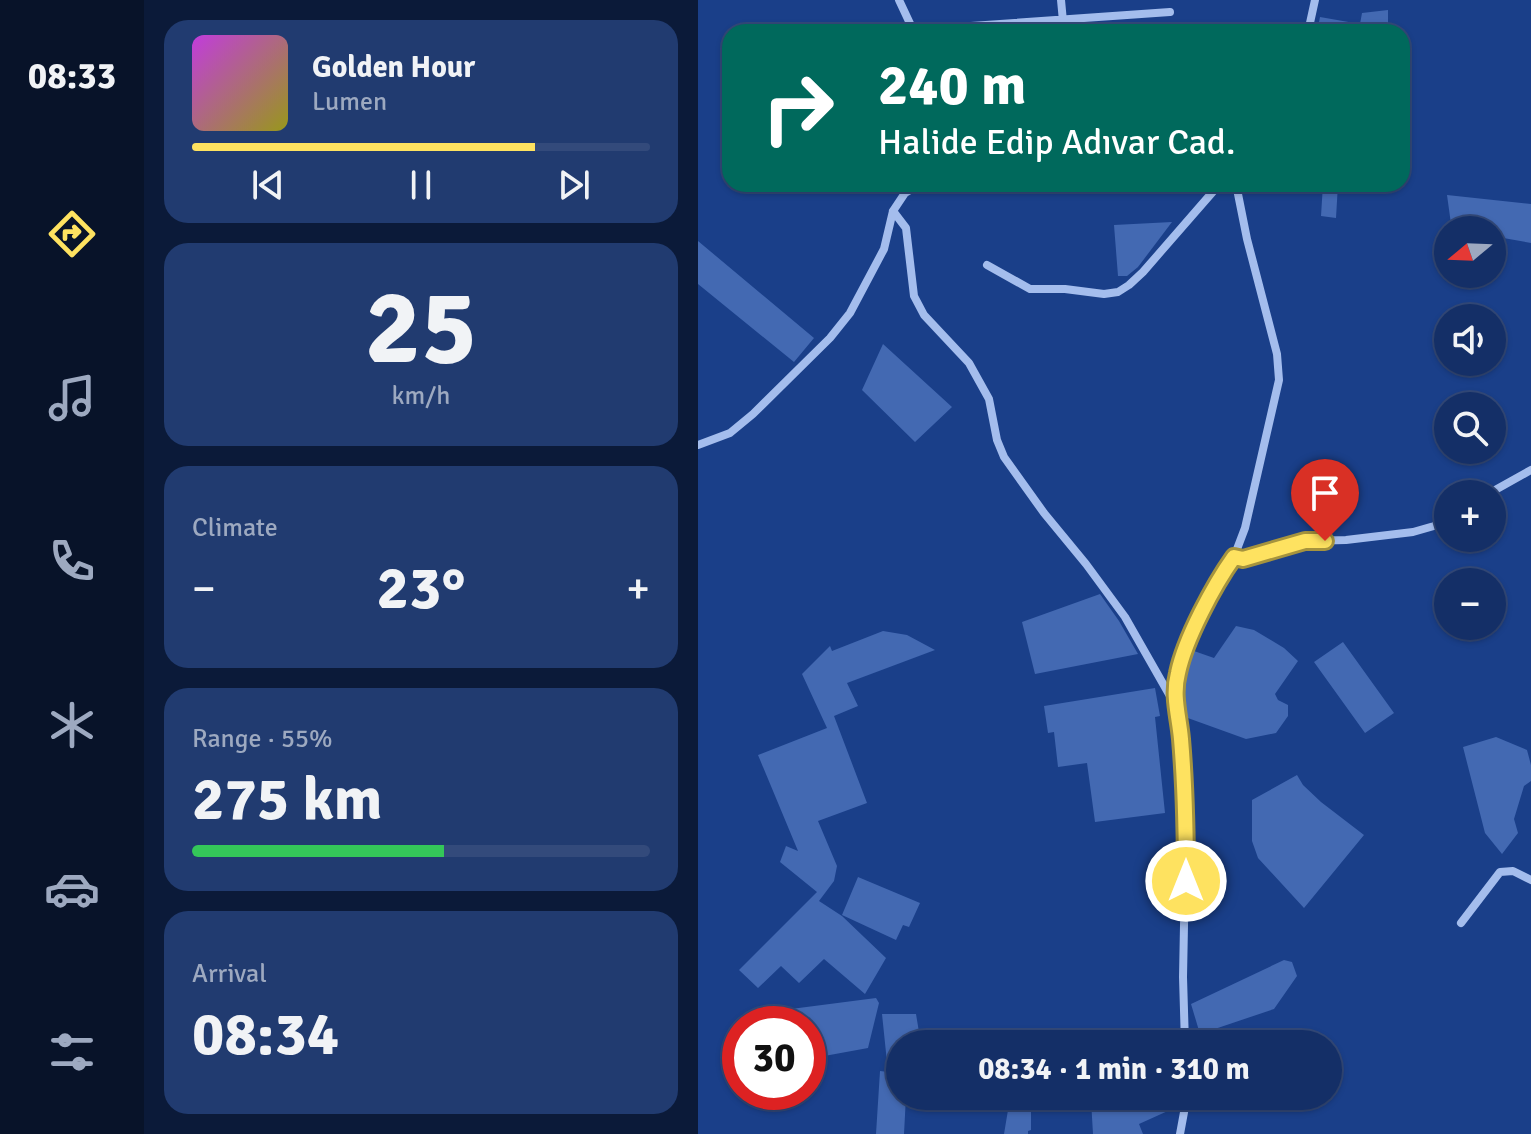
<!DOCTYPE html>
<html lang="en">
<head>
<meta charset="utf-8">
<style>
  :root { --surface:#142f67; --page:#213b70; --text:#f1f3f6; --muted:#9da9c0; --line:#334a7b; --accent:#fee260 }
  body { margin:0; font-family:Signika,sans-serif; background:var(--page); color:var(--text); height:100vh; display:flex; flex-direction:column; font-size:30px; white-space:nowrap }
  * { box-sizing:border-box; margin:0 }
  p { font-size:26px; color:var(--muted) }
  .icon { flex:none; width:44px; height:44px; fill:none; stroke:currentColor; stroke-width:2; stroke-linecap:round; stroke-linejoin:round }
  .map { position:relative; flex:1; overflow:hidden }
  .sheet { display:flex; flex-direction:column; gap:20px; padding:20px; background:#0b1a39; width:554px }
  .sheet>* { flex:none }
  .guide { position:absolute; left:24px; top:24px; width:688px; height:168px; border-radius:24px; box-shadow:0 2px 6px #0004,0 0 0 2px var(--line); background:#00695c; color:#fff; overflow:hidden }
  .needle { width:52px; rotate:251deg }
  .controls { position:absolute; left:736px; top:216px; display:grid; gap:16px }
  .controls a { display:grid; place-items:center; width:72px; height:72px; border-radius:50%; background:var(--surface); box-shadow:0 2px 6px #0004,0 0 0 2px var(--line); font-size:40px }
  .speed { position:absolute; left:24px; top:1006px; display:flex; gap:16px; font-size:40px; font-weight:700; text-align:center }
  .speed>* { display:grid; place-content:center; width:104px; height:104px; border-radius:50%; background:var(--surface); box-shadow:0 2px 6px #0004,0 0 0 2px var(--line); line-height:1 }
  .speed .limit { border:12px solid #d22; background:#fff; color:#111 }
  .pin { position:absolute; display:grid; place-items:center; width:68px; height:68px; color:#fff; margin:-82px -34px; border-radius:50% 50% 50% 0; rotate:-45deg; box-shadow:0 0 8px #0007 }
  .pin .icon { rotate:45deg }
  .me { position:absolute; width:88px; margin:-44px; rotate:0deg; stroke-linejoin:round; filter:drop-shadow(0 0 6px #0008) }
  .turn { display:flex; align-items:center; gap:28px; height:168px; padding:0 24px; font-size:36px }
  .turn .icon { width:104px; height:104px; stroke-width:2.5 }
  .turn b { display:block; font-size:56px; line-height:68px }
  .big { font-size:60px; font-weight:800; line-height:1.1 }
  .sheet .widget { flex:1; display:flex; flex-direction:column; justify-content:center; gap:12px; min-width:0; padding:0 28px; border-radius:24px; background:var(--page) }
  .sheet .dial { align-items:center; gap:0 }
  .dial b { font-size:104px; line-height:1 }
  .song { display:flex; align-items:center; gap:24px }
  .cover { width:96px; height:96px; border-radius:12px; background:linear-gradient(135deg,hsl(290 70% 55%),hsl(60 70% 35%)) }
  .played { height:8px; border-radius:4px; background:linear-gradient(90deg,var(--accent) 75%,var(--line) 75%) }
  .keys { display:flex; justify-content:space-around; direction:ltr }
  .heat { display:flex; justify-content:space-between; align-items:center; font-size:44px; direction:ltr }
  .charge { height:12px; border-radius:6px; background:linear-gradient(90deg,#34c759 55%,var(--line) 0) }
  .trip { position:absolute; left:188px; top:1030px; width:456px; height:80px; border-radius:40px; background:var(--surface); box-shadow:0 2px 6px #0004,0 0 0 2px var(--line); font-weight:800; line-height:80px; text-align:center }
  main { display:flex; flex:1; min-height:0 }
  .tab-bar { display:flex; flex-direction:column; width:144px; justify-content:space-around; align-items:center; background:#081329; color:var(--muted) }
  .tab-bar .icon { width:56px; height:56px }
  .tab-bar .active { color:var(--accent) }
  .tab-bar b { font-size:36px; color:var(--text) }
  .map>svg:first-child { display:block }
  .building { fill:#4369b2 }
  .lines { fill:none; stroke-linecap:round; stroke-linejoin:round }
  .minor { stroke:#a4bded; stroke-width:8 }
  .route-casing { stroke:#a5933e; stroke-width:20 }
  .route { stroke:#fee260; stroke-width:14 }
</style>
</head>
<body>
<main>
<nav class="tab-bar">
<b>08:33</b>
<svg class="icon active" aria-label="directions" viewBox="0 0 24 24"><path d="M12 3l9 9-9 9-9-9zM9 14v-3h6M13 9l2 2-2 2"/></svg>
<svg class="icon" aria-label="music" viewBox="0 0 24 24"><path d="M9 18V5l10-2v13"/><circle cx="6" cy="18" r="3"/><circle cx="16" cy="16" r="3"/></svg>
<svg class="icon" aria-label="phone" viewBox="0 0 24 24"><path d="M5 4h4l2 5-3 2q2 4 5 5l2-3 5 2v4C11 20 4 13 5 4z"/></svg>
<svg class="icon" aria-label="climate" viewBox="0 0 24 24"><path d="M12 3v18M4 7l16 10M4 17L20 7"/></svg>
<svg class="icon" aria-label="car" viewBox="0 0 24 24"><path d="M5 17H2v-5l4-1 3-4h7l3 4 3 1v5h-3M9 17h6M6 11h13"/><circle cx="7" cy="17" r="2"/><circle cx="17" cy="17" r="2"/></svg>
<svg class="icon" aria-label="filters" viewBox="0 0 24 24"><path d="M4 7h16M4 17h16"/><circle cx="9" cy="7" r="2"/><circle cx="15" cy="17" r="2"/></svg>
</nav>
<section class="sheet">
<div class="widget">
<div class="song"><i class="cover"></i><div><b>Golden Hour</b><p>Lumen</p></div></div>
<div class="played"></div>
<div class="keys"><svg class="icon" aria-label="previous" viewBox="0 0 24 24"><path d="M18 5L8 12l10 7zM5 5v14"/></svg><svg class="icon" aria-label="pause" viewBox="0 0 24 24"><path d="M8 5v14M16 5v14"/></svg><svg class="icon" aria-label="next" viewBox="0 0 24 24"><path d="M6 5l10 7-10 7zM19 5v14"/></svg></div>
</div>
<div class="widget dial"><b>25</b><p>km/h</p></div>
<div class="widget"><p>Climate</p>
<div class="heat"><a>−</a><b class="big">23°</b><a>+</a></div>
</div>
<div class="widget"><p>Range · 55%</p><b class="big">275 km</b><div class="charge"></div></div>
<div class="widget"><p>Arrival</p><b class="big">08:34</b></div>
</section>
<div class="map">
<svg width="833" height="1134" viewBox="0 0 833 1134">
  <rect width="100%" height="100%" fill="#1a3f89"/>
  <path class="building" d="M690,10V32H619L622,17L662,24L664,13Z
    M625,184H640L638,218L623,216Z
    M749,195L833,204V243L794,236V230H771L753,224Z
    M474,222L440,267L429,276H420L416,225Z
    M0,241L116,338L96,362L0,284Z
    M185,344L254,407L217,442L164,390Z
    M402,594L421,621L440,654L337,674L324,622Z
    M538,626L556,630L586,648L600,661L577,694L580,700L590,705V716L578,733L548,739L487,717L484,704L487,674L496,651L516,658Z
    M185,631L209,635L237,650L149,683L160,706L136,716L169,803L120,821L139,866L136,881L121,901L144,916L188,958L167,994L126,959L101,983L83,966L60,988L41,970L119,892L82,862L88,846L100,851L60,755L129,728L104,674L132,646L134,651Z
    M645,642L696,713L667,733L616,662Z
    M457,688L462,716L457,717L467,813L397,822L389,763L360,767L356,732L350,733L346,706Z
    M798,737L829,750L833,765V781L826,786L816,819L820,833L804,854L787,833L765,747Z
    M599,775L605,785L623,802L666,835L606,908L560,858L554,841V800Z
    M160,877L222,903L211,927L205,925L198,940L144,915Z
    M586,960L594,962L599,976L576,1009L502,1034L493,1004Z
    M178,998L181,1003L170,1048L110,1059V1024H68L93,1009Z
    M184,1014H218L223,1044H202V1096H208L206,1134H178L182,1071L190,1072Z
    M417,1096H466L472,1110L441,1124L445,1134H395L393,1100Z
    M326,1101L333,1102V1130L330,1131V1134H306L311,1104Z"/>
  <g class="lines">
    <path class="minor" d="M201,0L216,32
      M363,0L366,32
      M215,30L472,12
      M610,32L617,0
      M195,211L208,228L216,296L226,315L271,363L291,399L299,440L306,457L346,513L388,564L427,617L476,703
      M289,265L332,289H367L406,294L420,292L431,285L445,272L519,187L524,184
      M0,445L32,433L55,414L132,338L152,313L186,249L195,211L207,193L222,184
      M790,494L833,470
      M536,557L545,559L607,541L648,540L715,532L736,526L750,518
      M763,923L802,872L815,871L833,880
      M487,1044L485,977L488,822L483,736L477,704L480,672L492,640L522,577L536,557L547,528L581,380L579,354L549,239L538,184
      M482,1134L489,1096"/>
  </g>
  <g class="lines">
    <defs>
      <path id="route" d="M488,881C488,833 487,786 483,739C481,716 474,696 480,673C487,639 516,585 536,557L545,559L607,541H627"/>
    </defs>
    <use href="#route" class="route-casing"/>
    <use href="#route" class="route"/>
  </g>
</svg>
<div class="controls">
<a><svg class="needle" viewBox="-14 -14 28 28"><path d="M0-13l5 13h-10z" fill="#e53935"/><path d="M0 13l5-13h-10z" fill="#9da9c0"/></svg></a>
<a><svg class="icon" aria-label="sound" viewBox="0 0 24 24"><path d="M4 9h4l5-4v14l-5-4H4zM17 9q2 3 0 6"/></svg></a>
<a><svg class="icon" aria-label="search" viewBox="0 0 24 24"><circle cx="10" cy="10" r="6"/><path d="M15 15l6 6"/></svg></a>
<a>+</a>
<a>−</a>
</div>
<div class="speed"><div class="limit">30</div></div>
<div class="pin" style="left:627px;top:541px;background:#d93025"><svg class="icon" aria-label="arrive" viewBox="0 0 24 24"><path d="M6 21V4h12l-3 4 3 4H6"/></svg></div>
<svg class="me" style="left:488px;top:881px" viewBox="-20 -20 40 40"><circle r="17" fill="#fee260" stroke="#fff" stroke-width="3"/><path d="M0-11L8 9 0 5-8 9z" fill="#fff"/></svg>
<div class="trip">08:34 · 1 min · 310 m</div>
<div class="guide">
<div class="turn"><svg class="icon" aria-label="right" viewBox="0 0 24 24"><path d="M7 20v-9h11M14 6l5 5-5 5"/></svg><div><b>240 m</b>Halide Edip Adıvar Cad.</div></div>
</div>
</div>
</main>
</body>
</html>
